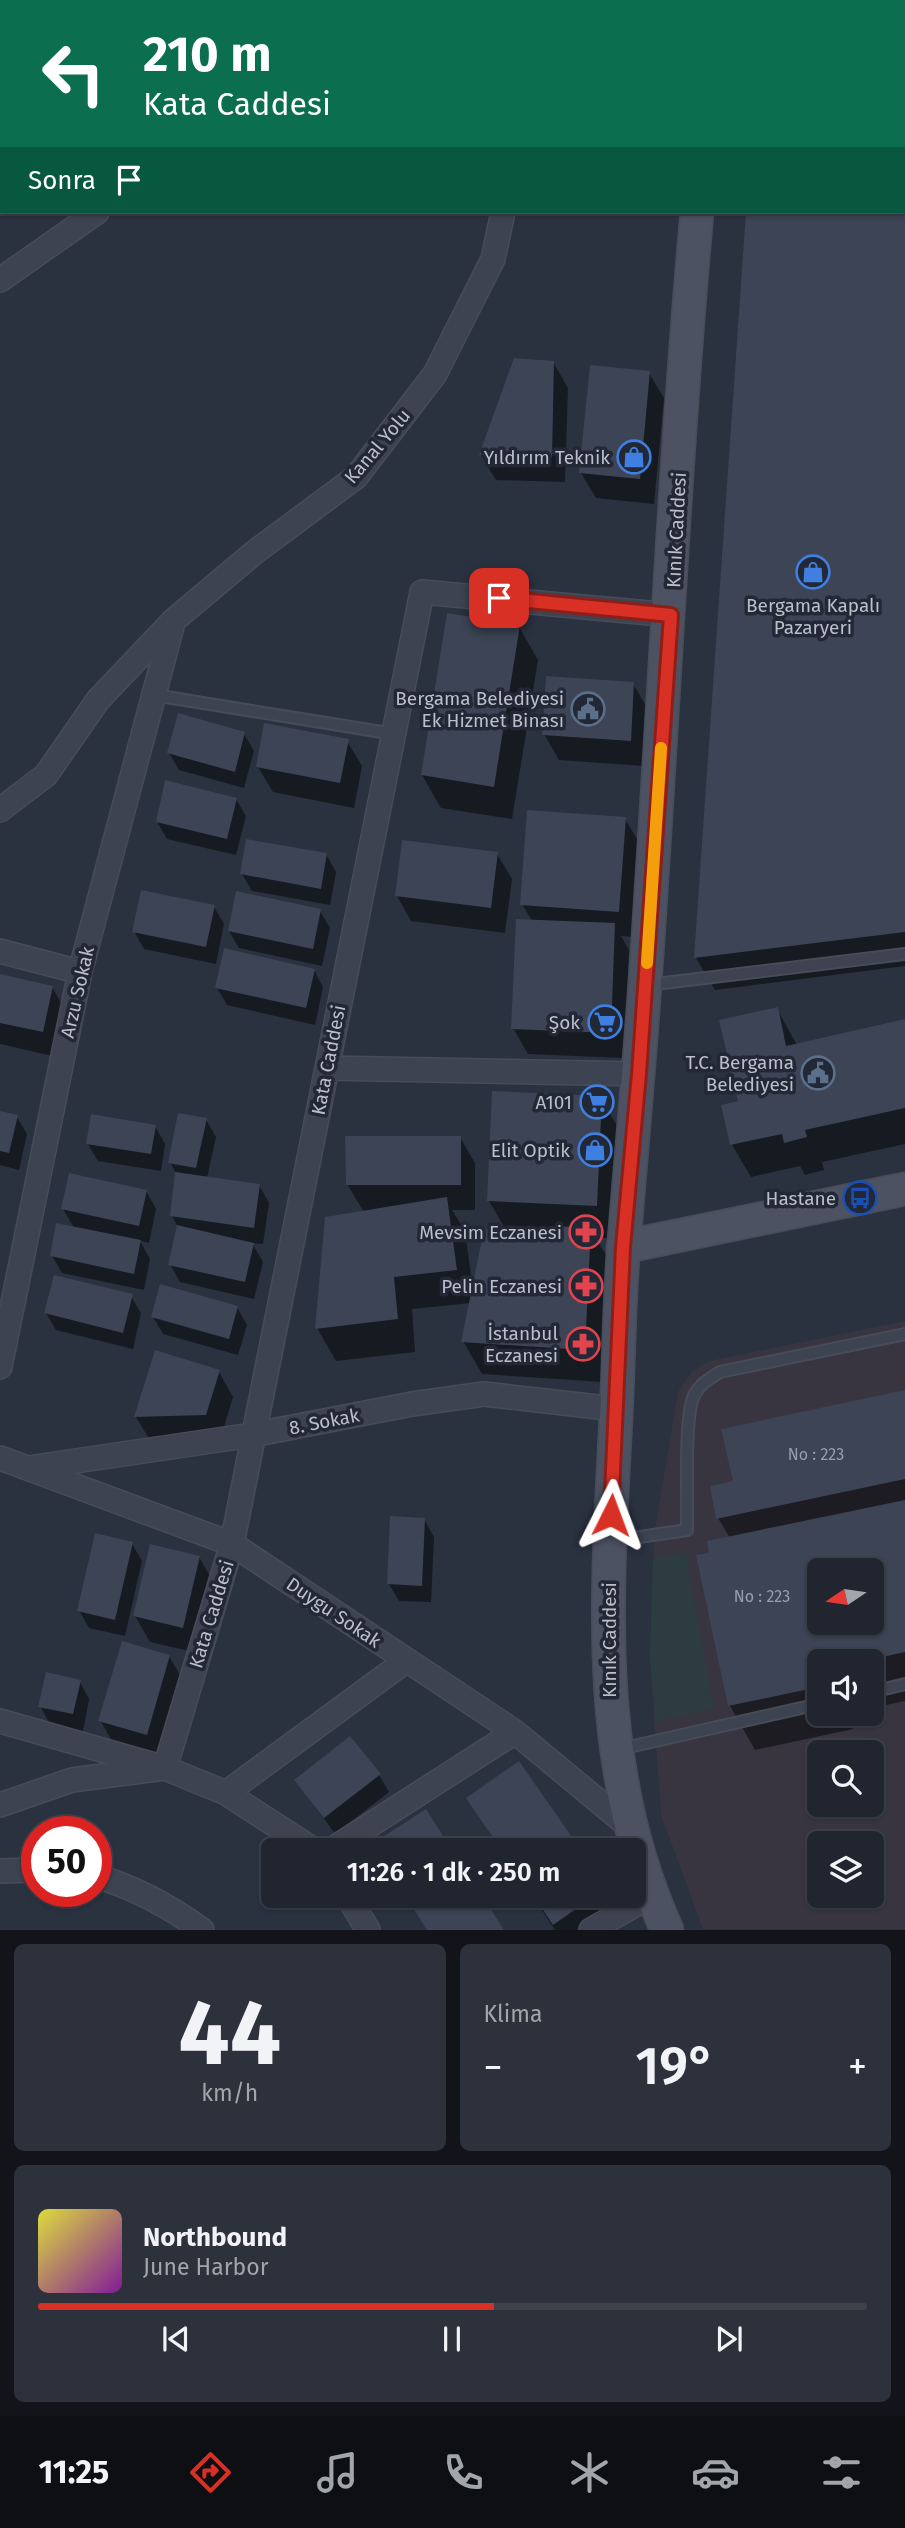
<!DOCTYPE html>
<html lang="tr">
<head>
<meta charset="utf-8">
<style>
  :root { --surface:#20252f; --page:#2d313b; --text:#f1f3f6; --muted:#a2a5aa; --line:#3d424b; --accent:#d93025 }
  body { margin:0; font-family:"Fira Sans",sans-serif; background:var(--page); color:var(--text); height:100vh; display:flex; flex-direction:column; font-size:26px; white-space:nowrap }
  * { box-sizing:border-box; margin:0 }
  p { font-size:23px; color:var(--muted) }
  .icon { flex:none; width:38px; height:38px; fill:none; stroke:currentColor; stroke-width:2; stroke-linecap:round; stroke-linejoin:round }
  .map { position:relative; height:1930px; overflow:hidden }
  .drawer { display:flex; flex-direction:column; gap:14px; padding:14px; background:#12141a; flex:1 }
  .drawer>* { flex:none }
  .guide { position:absolute; left:0px; top:0px; width:906px; height:214px; box-shadow:0 2px 5px #0004,0 0 0 2px var(--line); background:#0b6e4f; color:#fff; overflow:hidden }
  .needle { width:46px; rotate:257deg }
  .tools { position:absolute; left:807px; top:1558px; display:grid; gap:14px }
  .tools a { display:grid; place-items:center; width:77px; height:77px; border-radius:10px; background:var(--surface); box-shadow:0 2px 5px #0004,0 0 0 2px var(--line); font-size:35px }
  .speed { position:absolute; left:21px; top:1816px; display:flex; gap:14px; font-size:35px; font-weight:700; text-align:center }
  .speed>* { display:grid; place-content:center; width:91px; height:91px; border-radius:50%; background:var(--surface); box-shadow:0 2px 5px #0004,0 0 0 2px var(--line); line-height:1 }
  .speed .limit { border:10px solid #d22; background:#fff; color:#111 }
  .pin { position:absolute; display:grid; place-items:center; width:60px; height:60px; color:#fff; margin:-30px; border-radius:14px; box-shadow:0 4px 10px #0006 }
  .me { position:absolute; width:77px; margin:-38px; rotate:3deg; stroke-linejoin:round; filter:drop-shadow(0 0 5px #0008) }
  .turn { display:flex; align-items:center; gap:24px; height:147px; padding:0 28px; font-size:32px }
  .turn .icon { width:91px; height:91px; stroke-width:2.5 }
  .turn b { display:block; font-size:49px; line-height:60px }
  .then { display:flex; align-items:center; height:66px; padding:0 28px; background:#0003; gap:14px; font-size:26px }
  .big { font-size:52px; font-weight:600; line-height:1.1 }
  .drawer .card { flex:1; display:flex; flex-direction:column; justify-content:center; gap:10px; min-width:0; padding:0 24px; border-radius:10px; background:var(--page) }
  .drawer .dial { align-items:center; gap:0 }
  .dial b { font-size:91px; line-height:1 }
  .song { display:flex; align-items:center; gap:21px }
  .cover { width:84px; height:84px; border-radius:10px; background:linear-gradient(135deg,hsl(60 70% 55%),hsl(290 70% 35%)) }
  .played { height:7px; border-radius:4px; background:linear-gradient(90deg,var(--accent) 55%,var(--line) 55%) }
  .keys { display:flex; justify-content:space-around; direction:ltr }
  .heat { display:flex; justify-content:space-between; align-items:center; font-size:38px; direction:ltr }
  .drawer .tiles { flex:1; display:grid; gap:14px; grid-template-columns:1fr 1fr }
  .card:last-child { grid-column:span 2 }
  .trip { position:absolute; left:261px; top:1838px; width:385px; height:70px; border-radius:10px; background:var(--surface); box-shadow:0 2px 5px #0004,0 0 0 2px var(--line); font-weight:600; line-height:70px; text-align:center }
  .dock { display:flex; height:112px; justify-content:space-around; align-items:center; background:#0d0f13; color:var(--muted) }
  .dock .icon { width:49px; height:49px }
  .dock .on { color:var(--accent) }
  .dock b { font-size:32px; color:var(--text) }
  .map>svg:first-child { display:block }
  .medical { fill:#383541; fill-rule:evenodd }
  .green { fill:#2c3c41 }
  .shadow { fill:#0007; fill-rule:evenodd }
  .building { fill:#3c4455; fill-rule:evenodd }
  .lines { fill:none; stroke-linecap:round; stroke-linejoin:round }
  .lane-casing { stroke:#474c59; stroke-width:14 }
  .street-casing { stroke:#474c59; stroke-width:26 }
  .secondary-casing { stroke:#474c59; stroke-width:35 }
  .lane { stroke:#3d4350; stroke-width:10 }
  .street { stroke:#3d4350; stroke-width:23 }
  .secondary { stroke:#4c5262; stroke-width:32 }
  .route-casing { stroke:#8d1f18; stroke-width:18 }
  .route { stroke:#d93025; stroke-width:12 }
  .slow { stroke:#f59e0b; stroke-width:12 }
  .labels { text-anchor:middle; stroke-width:7; stroke-linejoin:round; paint-order:stroke }
  .number-label { font-size:16px; fill:#989eab }
  .street-label { font-size:19px; fill:#babfca; stroke:#222835 }
  .poi-label { font-size:19px; fill:#babfca; stroke:#222835; text-anchor:end }
</style>
</head>
<body>
<div class="map">
<svg width="905" height="1930" viewBox="0 0 905 1930">
  <rect width="100%" height="100%" fill="#2a313f"/>
  <path class="medical" d="M905,1321V1929H703L661,1815L650,1657L654,1535L678,1392L692,1371L709,1361ZM819,1570H872V1622H819ZM819,1661H872V1713H819ZM819,1752H872V1804H819ZM819,1843H872V1895H819Z"/>
  <path class="green" d="M685,1552L714,1708L656,1722L650,1657L653,1558Z"/>
  <path class="shadow" d="M905,43V966L715,990L696,958L747,213L905,212Z
    M553,362L568,388L565,482L496,480L481,455Z
    M649,373L664,398L654,504L596,498L581,473Z
    M519,627L538,660L512,819L441,808L422,775Z
    M633,684L648,709L644,766L559,760L544,734Z
    M244,734L254,751L244,788L179,770L169,753Z
    M347,741L362,766L354,808L273,792L258,767Z
    M236,799L246,816L236,855L167,839L157,822Z
    M625,819L640,844L633,937L621,936L629,950L624,1058L528,1054L513,1028L532,921L522,904Z
    M326,854L336,872L330,905L252,891L242,874Z
    M497,854L512,879L505,933L411,921L397,896Z
    M214,907L224,924L216,964L144,949L134,931Z
    M320,911L330,928L322,966L239,948L229,931Z
    M314,970L323,987L315,1025L227,1005L217,988Z
    M0,976L52,987L67,1013L57,1057L0,1044Z
    M777,1009L797,1045L905,1021V1144L822,1162L824,1170L805,1175L800,1166L751,1177L732,1145L723,1106L740,1102Z
    M601,1098L620,1131L615,1238H596L609,1260L603,1382L482,1374L463,1341L471,1303L412,1309L415,1352L336,1361L317,1328L364,1212L347,1184L460,1137L475,1163V1210H452L465,1231L473,1290L506,1230L489,1201Z
    M0,1113L17,1117L27,1134L19,1170L0,1165Z
    M206,1120L216,1137L207,1178L259,1185L269,1203L263,1244L252,1243L263,1262L254,1299L180,1282L170,1264L178,1227L172,1216L177,1175L170,1162Z
    M155,1126L165,1144L161,1171L98,1161L88,1144Z
    M146,1191L156,1209L149,1243L140,1241L150,1259L144,1290L62,1273L52,1256L74,1228L63,1209Z
    M131,1296L141,1313L133,1349L56,1330L46,1313Z
    M237,1307L247,1325L238,1355L163,1334L153,1317Z
    M157,1352L219,1372L233,1397L220,1440L151,1442L136,1417Z
    M905,1392V1701L872,1708V1661H819V1713H850L853,1729L755,1750L730,1706L699,1556L711,1554L730,1538L718,1518L735,1483ZM819,1570H872V1622H819Z
    M424,1519L434,1537L431,1602L399,1601L389,1584Z
    M132,1544L142,1561L125,1636L89,1628L79,1610Z
    M199,1557L214,1583L198,1653L150,1642L135,1616Z
    M169,1656L184,1682L161,1760L115,1746L100,1720Z
    M80,1682L89,1699L83,1731L50,1724L40,1706Z
    M379,1775L389,1792L335,1834L297,1780Z
    M468,1799L579,1850H500Z
    M532,1895H610L620,1914L598,1930H555Z"/>
  <path class="building" d="M746,212H905V932L694,958Z
    M514,358L554,361L552,457L479,455Z
    M590,365L650,371L640,479L579,473Z
    M447,613L520,625L494,787L421,775Z
    M546,676L634,682L631,741L542,735Z
    M178,713L245,732L235,772L167,753Z
    M264,723L349,739L340,783L256,767Z
    M165,780L237,798L227,839L156,822Z
    M527,810L626,817L619,912L520,905Z
    M246,839L327,853L321,889L240,874Z
    M402,840L498,852L491,908L395,896Z
    M141,890L215,905L206,947L132,932Z
    M236,891L321,909L313,949L228,931Z
    M516,919L615,923L611,1033L511,1029Z
    M224,948L315,969L306,1008L215,988Z
    M0,974L53,986L43,1032L0,1023Z
    M778,1007L786,1046L905,1019V1108L805,1130L807,1137L784,1143L782,1134L730,1145L721,1105L738,1101L719,1020Z
    M492,1091L602,1096L597,1206L487,1201Z
    M0,1111L18,1115L9,1153L0,1151Z
    M178,1113L207,1118L196,1168L168,1163Z
    M91,1114L156,1125L151,1154L86,1144Z
    M345,1136H461V1185H346Z
    M175,1172L260,1184L254,1228L170,1216Z
    M69,1173L147,1190L139,1226L61,1209Z
    M447,1197L457,1270L394,1277L398,1319L315,1329L325,1217Z
    M56,1223L141,1240L134,1274L50,1256Z
    M177,1225L254,1243L245,1282L168,1265Z
    M591,1226L585,1350L461,1342L484,1229Z
    M54,1275L133,1294L123,1333L44,1313Z
    M160,1284L238,1306L229,1339L151,1317Z
    M155,1350L220,1370L206,1415L134,1417Z
    M905,1390V1479L716,1519L710,1486L733,1481L721,1429Z
    M905,1500V1652L864,1661H819V1687L728,1706L696,1555L709,1553L707,1541ZM819,1570H872V1622H819Z
    M390,1516L425,1518L422,1586L387,1584Z
    M95,1533L133,1542L115,1620L77,1611Z
    M150,1544L200,1556L183,1628L133,1616Z
    M122,1641L170,1655L147,1735L98,1721Z
    M46,1672L81,1680L73,1714L38,1707Z
    M350,1736L381,1774L324,1818L294,1780Z
    M519,1761L581,1850H501L466,1798Z
    M426,1809L452,1850H376L372,1844Z
    M405,1895H482L504,1930H427Z
    M533,1895H596L553,1925Z"/>
  <g class="lines">
    <defs>
      <path id="lane" d="M154,695L394,734
        M647,985L905,954
        M612,1541L687,1530C688,1500 684,1423 693,1398C698,1385 709,1379 720,1372L905,1334
        M872,1692L905,1684
        M620,1749L819,1704"/>
      <path id="street" d="M251,2V0
        M536,2L537,0
        M0,280L97,212
        M0,810L46,775L98,700L174,620L255,552L356,477L435,374L493,259L503,212
        M0,951L80,972
        M327,1068L639,1074
        M0,1367L80,972L173,623
        M0,1458L232,1544L515,1732L632,1829
        M35,1467L252,1435L412,1404L484,1394L616,1409
        M0,1721L165,1768L226,1793L314,1850
        M226,1793L407,1660
        M0,1805L72,1780L165,1768L232,1544L422,592L671,615
        M331,1850L515,1732
        M0,1871L37,1870
        M96,1876C136,1888 168,1905 202,1930
        M347,1895L368,1930
        M591,1930L652,1895"/>
      <path id="secondary" d="M739,2V0
        M623,1247L905,1189
        M667,1930C592,1764 607,1593 616,1417C619,1359 619,1301 624,1243C631,1157 639,1070 645,983C663,726 674,468 697,212"/>
    </defs>
    <use href="#lane" class="lane-casing"/>
    <use href="#street" class="street-casing"/>
    <use href="#secondary" class="secondary-casing"/>
    <use href="#lane" class="lane"/>
    <use href="#street" class="street"/>
    <use href="#secondary" class="secondary"/>
  </g>
  <g class="lines">
    <defs>
      <path id="route" d="M499,598L671,615L639,1074L623,1247L611,1515"/>
    </defs>
    <use href="#route" class="route-casing"/>
    <use href="#route" class="route"/>
    <path class="slow" d="M647,963L661,748"/>
  </g>
  <defs>
    <symbol id="shop-ring" viewBox="-11 -11 22 22"><circle r="9.5" fill="#222835" stroke="#3f7fe0" stroke-width="1.5"/><path d="M-5-2.5h2.3a2.7 3.5 0 0 1 5.4 0H5L5.5 6h-11ZM-1.5-2.5h3a1.5 2.3 0 0 0-3 0Z" fill="#3f7fe0"/></symbol>
    <symbol id="civic-ring" viewBox="-11 -11 22 22"><circle r="9.5" fill="#222835" stroke="#5c6f8a" stroke-width="1.5"/><path d="M-.6-6.5H3V-4.5H.6V-3L4-1V1h2V6H-6V1h2V-1L-.6-3ZM-1.2 2.5V6h2.4V2.5Z" fill="#5c6f8a"/></symbol>
    <symbol id="supermarket-ring" viewBox="-11 -11 22 22"><circle r="9.5" fill="#222835" stroke="#3f7fe0" stroke-width="1.5"/><path d="M-6-5.5h2.5l.6 2H6L4.5 2H-2.5L-4.4-4H-6ZM-1.5 3.2a1.3 1.3 0 1 0 .1 0ZM3 3.2a1.3 1.3 0 1 0 .1 0Z" fill="#3f7fe0"/></symbol>
    <symbol id="bus-ring" viewBox="-11 -11 22 22"><circle r="9.5" fill="#222835" stroke="#1a4fb4" stroke-width="1.5"/><path d="M-5-6H5V4H4V6H2V4H-2V6H-4V4H-5ZM-3.5-4V0h7V-4ZM-3.5 1.2v1.5H-2V1.2ZM2 1.2v1.5H3.5V1.2Z" fill="#1a4fb4"/></symbol>
    <symbol id="pharmacy-ring" viewBox="-11 -11 22 22"><circle r="9.5" fill="#222835" stroke="#e0444e" stroke-width="1.5"/><path d="M-2-6h4v4h4v4h-4v4h-4v-4h-4v-4h4Z" fill="#e0444e"/></symbol>
  </defs>
  <g fill-rule="evenodd">
    <use href="#shop-ring" x="615" y="438" width="38" height="38"/>
    <use href="#shop-ring" x="794" y="553" width="38" height="38"/>
    <use href="#civic-ring" x="569" y="690" width="38" height="38"/>
    <use href="#supermarket-ring" x="586" y="1003" width="38" height="38"/>
    <use href="#civic-ring" x="799" y="1054" width="38" height="38"/>
    <use href="#supermarket-ring" x="578" y="1083" width="38" height="38"/>
    <use href="#shop-ring" x="576" y="1131" width="38" height="38"/>
    <use href="#bus-ring" x="841" y="1179" width="38" height="38"/>
    <use href="#pharmacy-ring" x="567" y="1213" width="38" height="38"/>
    <use href="#pharmacy-ring" x="567" y="1267" width="38" height="38"/>
    <use href="#pharmacy-ring" x="564" y="1325" width="38" height="38"/>
  </g>
  <g class="labels">
    <g class="number-label">
      <text x="816" y="1460">No : 223</text>
      <text x="762" y="1602">No : 223</text>
    </g>
    <g class="street-label">
      <text transform="translate(377 446) rotate(-50)" y="7">Kanal Yolu</text>
      <text transform="translate(676 530) rotate(-87)" y="7">Kınık Caddesi</text>
      <text transform="translate(77 992) rotate(-77)" y="7">Arzu Sokak</text>
      <text transform="translate(328 1060) rotate(-79)" y="7">Kata Caddesi</text>
      <text transform="translate(324 1421) rotate(-11)" y="7">8. Sokak</text>
      <text transform="translate(334 1612) rotate(34)" y="7">Duygu Sokak</text>
      <text transform="translate(211 1614) rotate(-73)" y="7">Kata Caddesi</text>
      <text transform="translate(609 1640) rotate(-90)" y="7">Kınık Caddesi</text>
    </g>
    <g class="poi-label">
      <text x="610" y="464">Yıldırım Teknik</text>
      <text x="813" y="612" text-anchor="middle">Bergama Kapalı<tspan x="813" dy="22">Pazaryeri</tspan></text>
      <text x="564" y="705">Bergama Belediyesi<tspan x="564" dy="22">Ek Hizmet Binası</tspan></text>
      <text x="580" y="1029">Şok</text>
      <text x="794" y="1069">T.C. Bergama<tspan x="794" dy="22">Belediyesi</tspan></text>
      <text x="572" y="1109">A101</text>
      <text x="570" y="1157">Elit Optik</text>
      <text x="836" y="1205">Hastane</text>
      <text x="562" y="1239">Mevsim Eczanesi</text>
      <text x="562" y="1293">Pelin Eczanesi</text>
      <text x="558" y="1340">İstanbul<tspan x="558" dy="22">Eczanesi</tspan></text>
    </g>
  </g>
</svg>
<div class="tools">
<a><svg class="needle" viewBox="-14 -14 28 28"><path d="M0-13l5 13h-10z" fill="#e53935"/><path d="M0 13l5-13h-10z" fill="#a2a5aa"/></svg></a>
<a><svg class="icon" aria-label="sound" viewBox="0 0 24 24"><path d="M4 9h4l5-4v14l-5-4H4zM17 9q2 3 0 6"/></svg></a>
<a><svg class="icon" aria-label="search" viewBox="0 0 24 24"><circle cx="10" cy="10" r="6"/><path d="M15 15l6 6"/></svg></a>
<a><svg class="icon" aria-label="layers" viewBox="0 0 24 24"><path d="M12 4l9 5-9 5-9-5zM3 14l9 5 9-5"/></svg></a>
</div>
<div class="speed"><div class="limit">50</div></div>
<div class="pin" style="left:499px;top:598px;background:#d93025"><svg class="icon" aria-label="arrive" viewBox="0 0 24 24"><path d="M6 21V4h12l-3 4 3 4H6"/></svg></div>
<svg class="me" style="left:611px;top:1515px" viewBox="-20 -20 40 40"><path d="M0-17L14 15 0 8-14 15z" fill="#d93025" stroke="#fff" stroke-width="4"/></svg>
<div class="trip">11:26 · 1 dk · 250 m</div>
<div class="guide">
<div class="turn"><svg class="icon" aria-label="left" viewBox="0 0 24 24"><path d="M17 20v-9H6M10 6l-5 5 5 5"/></svg><div><b>210 m</b>Kata Caddesi</div></div>
<div class="then">Sonra<svg class="icon" aria-label="arrive" viewBox="0 0 24 24"><path d="M6 21V4h12l-3 4 3 4H6"/></svg></div>
</div>
</div>
<section class="drawer">
<div class="tiles">
<div class="card dial"><b>44</b><p>km/h</p></div>
<div class="card"><p>Klima</p>
<div class="heat"><a>−</a><b class="big">19°</b><a>+</a></div>
</div>
<div class="card">
<div class="song"><i class="cover"></i><div><b>Northbound</b><p>June Harbor</p></div></div>
<div class="played"></div>
<div class="keys"><svg class="icon" aria-label="previous" viewBox="0 0 24 24"><path d="M18 5L8 12l10 7zM5 5v14"/></svg><svg class="icon" aria-label="pause" viewBox="0 0 24 24"><path d="M8 5v14M16 5v14"/></svg><svg class="icon" aria-label="next" viewBox="0 0 24 24"><path d="M6 5l10 7-10 7zM19 5v14"/></svg></div>
</div>
</div>
</section>
<nav class="dock">
<b>11:25</b>
<svg class="icon on" aria-label="directions" viewBox="0 0 24 24"><path d="M12 3l9 9-9 9-9-9zM9 14v-3h6M13 9l2 2-2 2"/></svg>
<svg class="icon" aria-label="music" viewBox="0 0 24 24"><path d="M9 18V5l10-2v13"/><circle cx="6" cy="18" r="3"/><circle cx="16" cy="16" r="3"/></svg>
<svg class="icon" aria-label="phone" viewBox="0 0 24 24"><path d="M5 4h4l2 5-3 2q2 4 5 5l2-3 5 2v4C11 20 4 13 5 4z"/></svg>
<svg class="icon" aria-label="climate" viewBox="0 0 24 24"><path d="M12 3v18M4 7l16 10M4 17L20 7"/></svg>
<svg class="icon" aria-label="car" viewBox="0 0 24 24"><path d="M5 17H2v-5l4-1 3-4h7l3 4 3 1v5h-3M9 17h6M6 11h13"/><circle cx="7" cy="17" r="2"/><circle cx="17" cy="17" r="2"/></svg>
<svg class="icon" aria-label="filters" viewBox="0 0 24 24"><path d="M4 7h16M4 17h16"/><circle cx="9" cy="7" r="2"/><circle cx="15" cy="17" r="2"/></svg>
</nav>
</body>
</html>
